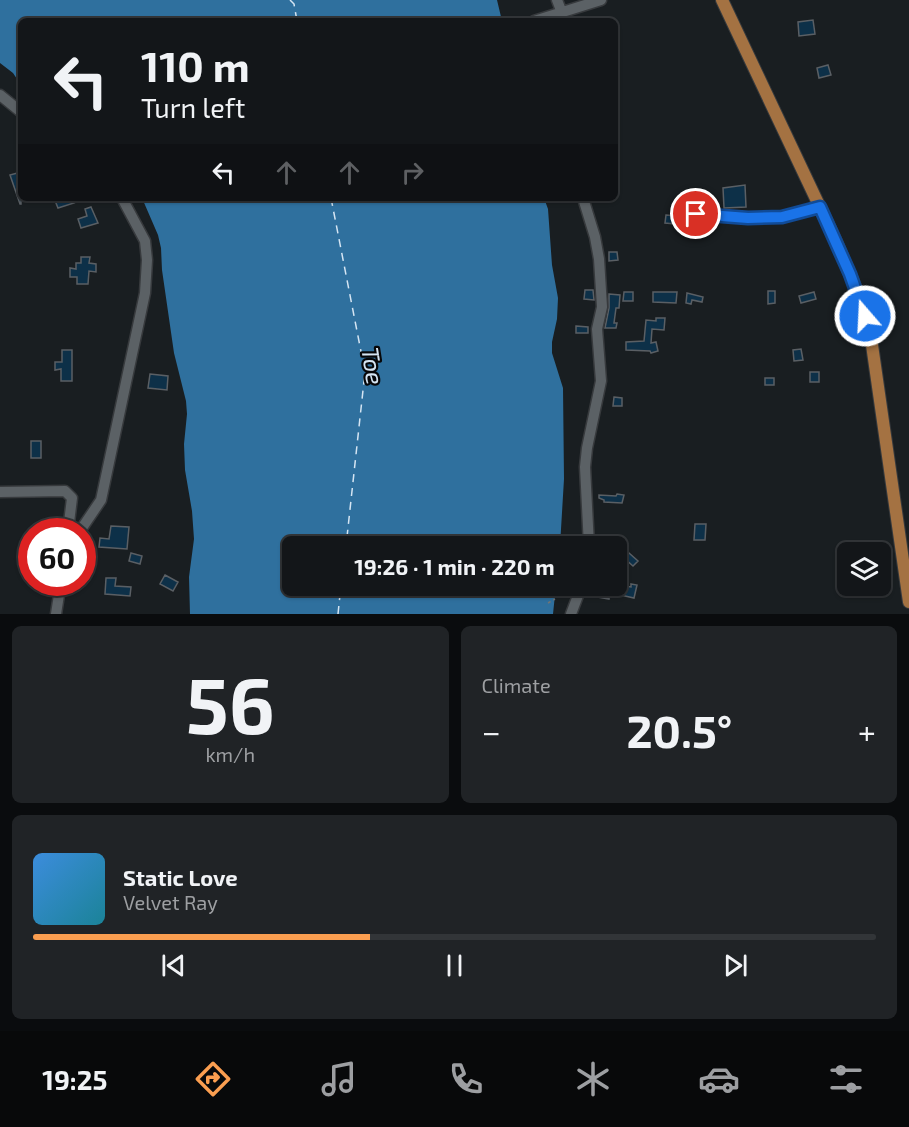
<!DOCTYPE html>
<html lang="en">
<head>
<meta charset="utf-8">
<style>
  :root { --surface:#131619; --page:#202326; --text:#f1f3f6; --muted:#9d9fa2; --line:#323538; --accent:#fb9e50 }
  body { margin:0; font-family:"Exo 2",sans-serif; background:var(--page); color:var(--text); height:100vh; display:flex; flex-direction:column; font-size:22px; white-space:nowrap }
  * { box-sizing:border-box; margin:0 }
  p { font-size:20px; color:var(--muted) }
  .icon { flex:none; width:33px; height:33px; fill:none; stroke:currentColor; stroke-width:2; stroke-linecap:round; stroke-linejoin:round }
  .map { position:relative; height:614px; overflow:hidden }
  .drawer { display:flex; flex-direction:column; gap:12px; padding:12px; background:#0a0c0e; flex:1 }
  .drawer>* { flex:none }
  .banner { position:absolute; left:18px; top:18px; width:600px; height:183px; border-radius:9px; box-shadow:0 2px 4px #0004,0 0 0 2px var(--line); background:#131619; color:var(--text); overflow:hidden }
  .tools { position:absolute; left:837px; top:542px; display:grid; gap:12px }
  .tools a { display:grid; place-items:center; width:54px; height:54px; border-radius:9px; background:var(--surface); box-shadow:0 2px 4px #0004,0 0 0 2px var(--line); font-size:30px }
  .speed { position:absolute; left:18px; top:518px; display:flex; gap:12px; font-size:30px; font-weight:700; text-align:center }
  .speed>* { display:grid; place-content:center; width:78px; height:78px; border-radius:50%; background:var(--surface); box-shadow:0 2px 4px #0004,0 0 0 2px var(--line); line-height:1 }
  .speed .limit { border:9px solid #d22; background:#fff; color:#111 }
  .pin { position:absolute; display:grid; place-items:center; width:51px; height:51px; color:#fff; margin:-26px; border:3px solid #fff; border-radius:50%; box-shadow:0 2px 6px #0007 }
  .me { position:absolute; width:66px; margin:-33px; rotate:341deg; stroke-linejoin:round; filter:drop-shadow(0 0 4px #0008) }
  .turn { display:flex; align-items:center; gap:21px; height:126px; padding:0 24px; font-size:27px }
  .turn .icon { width:78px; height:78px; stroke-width:2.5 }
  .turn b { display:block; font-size:42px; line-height:51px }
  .lanes { display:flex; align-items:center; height:57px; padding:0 24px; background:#0003; justify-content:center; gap:30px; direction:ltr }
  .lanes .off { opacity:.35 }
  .big { font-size:45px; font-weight:700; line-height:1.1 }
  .drawer .widget { flex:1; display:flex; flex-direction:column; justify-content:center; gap:9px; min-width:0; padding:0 21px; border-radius:9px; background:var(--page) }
  .drawer .dial { align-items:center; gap:0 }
  .dial b { font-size:78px; line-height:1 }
  .song { display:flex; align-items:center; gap:18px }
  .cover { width:72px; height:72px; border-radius:9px; background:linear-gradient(135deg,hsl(210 70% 55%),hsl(190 70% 35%)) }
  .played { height:6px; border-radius:3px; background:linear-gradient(90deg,var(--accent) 40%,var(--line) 40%) }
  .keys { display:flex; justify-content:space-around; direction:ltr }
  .heat { display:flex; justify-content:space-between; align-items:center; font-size:33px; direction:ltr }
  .drawer .tiles { flex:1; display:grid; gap:12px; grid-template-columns:1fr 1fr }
  .widget:last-child { grid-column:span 2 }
  .trip { position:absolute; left:282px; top:536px; width:345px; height:60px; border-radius:9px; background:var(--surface); box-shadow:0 2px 4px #0004,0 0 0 2px var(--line); font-weight:700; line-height:60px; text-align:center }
  .tabs { display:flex; height:96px; justify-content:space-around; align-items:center; background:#08090a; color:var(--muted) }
  .tabs .icon { width:42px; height:42px }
  .tabs .on { color:var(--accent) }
  .tabs b { font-size:27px; color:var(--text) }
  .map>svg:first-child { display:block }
  .water { fill:#2f709e }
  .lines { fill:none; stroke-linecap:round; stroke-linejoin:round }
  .ferry { stroke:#d5e5f3; stroke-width:1.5; stroke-dasharray:8 6; stroke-linecap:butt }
  .building { fill:#0d3048; stroke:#5a5f64; stroke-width:1.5 }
  .minor-casing { stroke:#373a3d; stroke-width:13 }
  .major-casing { stroke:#373a3d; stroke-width:14 }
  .path { stroke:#707577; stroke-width:1.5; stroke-dasharray:3 3; stroke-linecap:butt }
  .minor { stroke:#5b6165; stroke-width:10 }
  .major { stroke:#a47242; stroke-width:12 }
  .route-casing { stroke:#114b97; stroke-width:15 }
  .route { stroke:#1a73e8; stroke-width:10 }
  .labels { text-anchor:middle; stroke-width:4.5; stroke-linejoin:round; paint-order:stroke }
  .water-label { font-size:24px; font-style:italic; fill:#d5e5f3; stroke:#060709 }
</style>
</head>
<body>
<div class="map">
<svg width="909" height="614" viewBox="0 0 909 614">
  <rect width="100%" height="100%" fill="#191e21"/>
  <path class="water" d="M0,0H497L502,21H21V85L13,73L0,63Z
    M142,198H544L548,209L552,265L558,298L557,319L552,342V353L563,388L564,479L560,546H292V585H556L553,614H190L189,577L194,539L192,511L185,470L184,444L187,414L186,401L174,353L162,270L161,248L158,235Z"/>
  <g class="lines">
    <path class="ferry" d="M290,0L294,4L297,21
      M331,198L365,372L346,546
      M338,614L341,585"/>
  </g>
  <path class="building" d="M813,20L815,34L799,36L798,22Z
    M828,65L831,75L819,78L817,68Z
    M21,172V204H20L10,175Z
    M745,185L746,207L724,208L723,188Z
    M681,193L695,194V204L681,203Z
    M54,198H82L73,202L74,203L58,208Z
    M91,207L98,223L81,228L78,219L87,216L85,209Z
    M666,215L676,216L675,224L665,223Z
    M609,252H617L618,260L609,261Z
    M81,257H90L89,263L96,264V272L89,271L88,284H77V277H70V268L76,269V263H81Z
    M585,290H593L594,300L584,299Z
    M768,291H775V303L768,304Z
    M624,292H633V301H623Z
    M653,292H677L676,303L653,302Z
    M814,292L816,299L801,303L799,296Z
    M687,293L703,297L702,302L692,300L691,304L686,303Z
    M609,294L620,295L619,308H616L614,323H617L616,328H605L609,308Z
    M656,318H665L664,330L652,329L651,343L656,342L658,351L651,353L650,351L626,350V342L644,341L646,320L656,321Z
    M576,326L588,327V333H576Z
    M801,349L803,360L794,361L793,350Z
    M62,350H72V381H61V369L55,370V362H62Z
    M810,372H819V382H810Z
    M150,374L168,376L167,390L148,388Z
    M765,378H774V385H765Z
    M614,397L622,398V406H613Z
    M31,441H41V458H31Z
    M617,494L624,495L622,503L604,502V500L599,498V495L616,496Z
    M695,524H706L705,540H694Z
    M111,526L129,527L127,549L99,547L100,538L109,539Z
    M131,553L142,556L140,564L129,561Z
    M629,553L638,561L633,566L624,558Z
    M165,575L178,582L173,591L160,584Z
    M106,578H116L115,586L131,587L130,596L105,594Z
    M631,584L637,585L634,598L616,594L617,585L631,587Z
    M589,587L610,590L609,599L586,595Z"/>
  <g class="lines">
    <defs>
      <path id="minor" d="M557,0L562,13
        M534,21L601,0
        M0,95L21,112
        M583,198L595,237L599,259L602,307L597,329L601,381L587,448L585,467L589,546
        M696,214L749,218L782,217L820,207
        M0,492L65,491L72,498L68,531
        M80,531L101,500L145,293L147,260L145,241L122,198
        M56,614L61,582
        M571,614L582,585"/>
      <path id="major" d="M722,0L835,239L857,291L871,338L909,602"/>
    </defs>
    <use href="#minor" class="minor-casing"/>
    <use href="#major" class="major-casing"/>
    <path class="path" d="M548,603L555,599"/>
    <use href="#minor" class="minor"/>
    <use href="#major" class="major"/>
  </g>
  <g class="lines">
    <defs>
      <path id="route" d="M696,214L748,218L782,217L820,207L850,274L865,316"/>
    </defs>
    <use href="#route" class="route-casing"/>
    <use href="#route" class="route"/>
  </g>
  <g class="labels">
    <g class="water-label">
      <text transform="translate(372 366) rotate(81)" y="8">Toe</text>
    </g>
  </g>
</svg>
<div class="tools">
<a><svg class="icon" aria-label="layers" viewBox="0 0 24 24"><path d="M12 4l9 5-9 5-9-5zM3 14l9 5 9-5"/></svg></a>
</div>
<div class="speed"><div class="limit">60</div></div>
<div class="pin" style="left:696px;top:214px;background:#d93025"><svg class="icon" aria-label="arrive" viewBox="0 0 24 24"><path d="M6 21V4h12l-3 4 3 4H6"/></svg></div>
<svg class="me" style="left:865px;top:316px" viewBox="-20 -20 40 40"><circle r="17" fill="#1a73e8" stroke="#fff" stroke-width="3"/><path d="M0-11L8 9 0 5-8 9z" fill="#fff"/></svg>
<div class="trip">19:26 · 1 min · 220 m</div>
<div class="banner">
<div class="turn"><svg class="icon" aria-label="left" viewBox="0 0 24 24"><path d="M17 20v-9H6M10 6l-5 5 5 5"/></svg><div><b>110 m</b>Turn left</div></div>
<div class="lanes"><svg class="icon" aria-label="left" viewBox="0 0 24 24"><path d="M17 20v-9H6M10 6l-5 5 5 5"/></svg><svg class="icon off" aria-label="ahead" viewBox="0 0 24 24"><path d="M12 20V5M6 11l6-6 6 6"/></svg><svg class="icon off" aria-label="ahead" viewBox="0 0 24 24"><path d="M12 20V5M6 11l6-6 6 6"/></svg><svg class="icon off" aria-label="right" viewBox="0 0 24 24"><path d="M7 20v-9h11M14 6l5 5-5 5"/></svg></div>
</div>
</div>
<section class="drawer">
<div class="tiles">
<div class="widget dial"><b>56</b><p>km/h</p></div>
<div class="widget"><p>Climate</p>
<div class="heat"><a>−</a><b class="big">20.5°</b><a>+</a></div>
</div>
<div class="widget">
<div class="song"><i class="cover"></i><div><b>Static Love</b><p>Velvet Ray</p></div></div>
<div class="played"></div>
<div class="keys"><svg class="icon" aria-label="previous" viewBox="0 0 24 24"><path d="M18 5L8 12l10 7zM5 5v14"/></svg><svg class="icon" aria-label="pause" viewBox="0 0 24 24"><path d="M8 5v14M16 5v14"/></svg><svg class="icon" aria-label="next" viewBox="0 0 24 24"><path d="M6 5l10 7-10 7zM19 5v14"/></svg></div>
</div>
</div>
</section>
<nav class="tabs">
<b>19:25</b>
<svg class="icon on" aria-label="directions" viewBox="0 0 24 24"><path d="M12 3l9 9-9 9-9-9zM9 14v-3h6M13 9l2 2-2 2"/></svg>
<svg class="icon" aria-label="music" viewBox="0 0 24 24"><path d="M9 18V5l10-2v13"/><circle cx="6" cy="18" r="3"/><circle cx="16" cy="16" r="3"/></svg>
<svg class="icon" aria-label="phone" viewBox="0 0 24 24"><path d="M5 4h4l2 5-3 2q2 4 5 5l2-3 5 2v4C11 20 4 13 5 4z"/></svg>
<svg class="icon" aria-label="climate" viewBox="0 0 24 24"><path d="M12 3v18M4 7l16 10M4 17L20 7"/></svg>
<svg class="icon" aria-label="car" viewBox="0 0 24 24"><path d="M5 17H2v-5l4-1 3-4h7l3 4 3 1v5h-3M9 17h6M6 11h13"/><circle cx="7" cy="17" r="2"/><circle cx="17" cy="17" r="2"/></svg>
<svg class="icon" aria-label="filters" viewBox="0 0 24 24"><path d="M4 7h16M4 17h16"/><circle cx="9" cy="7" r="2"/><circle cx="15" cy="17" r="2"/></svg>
</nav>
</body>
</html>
